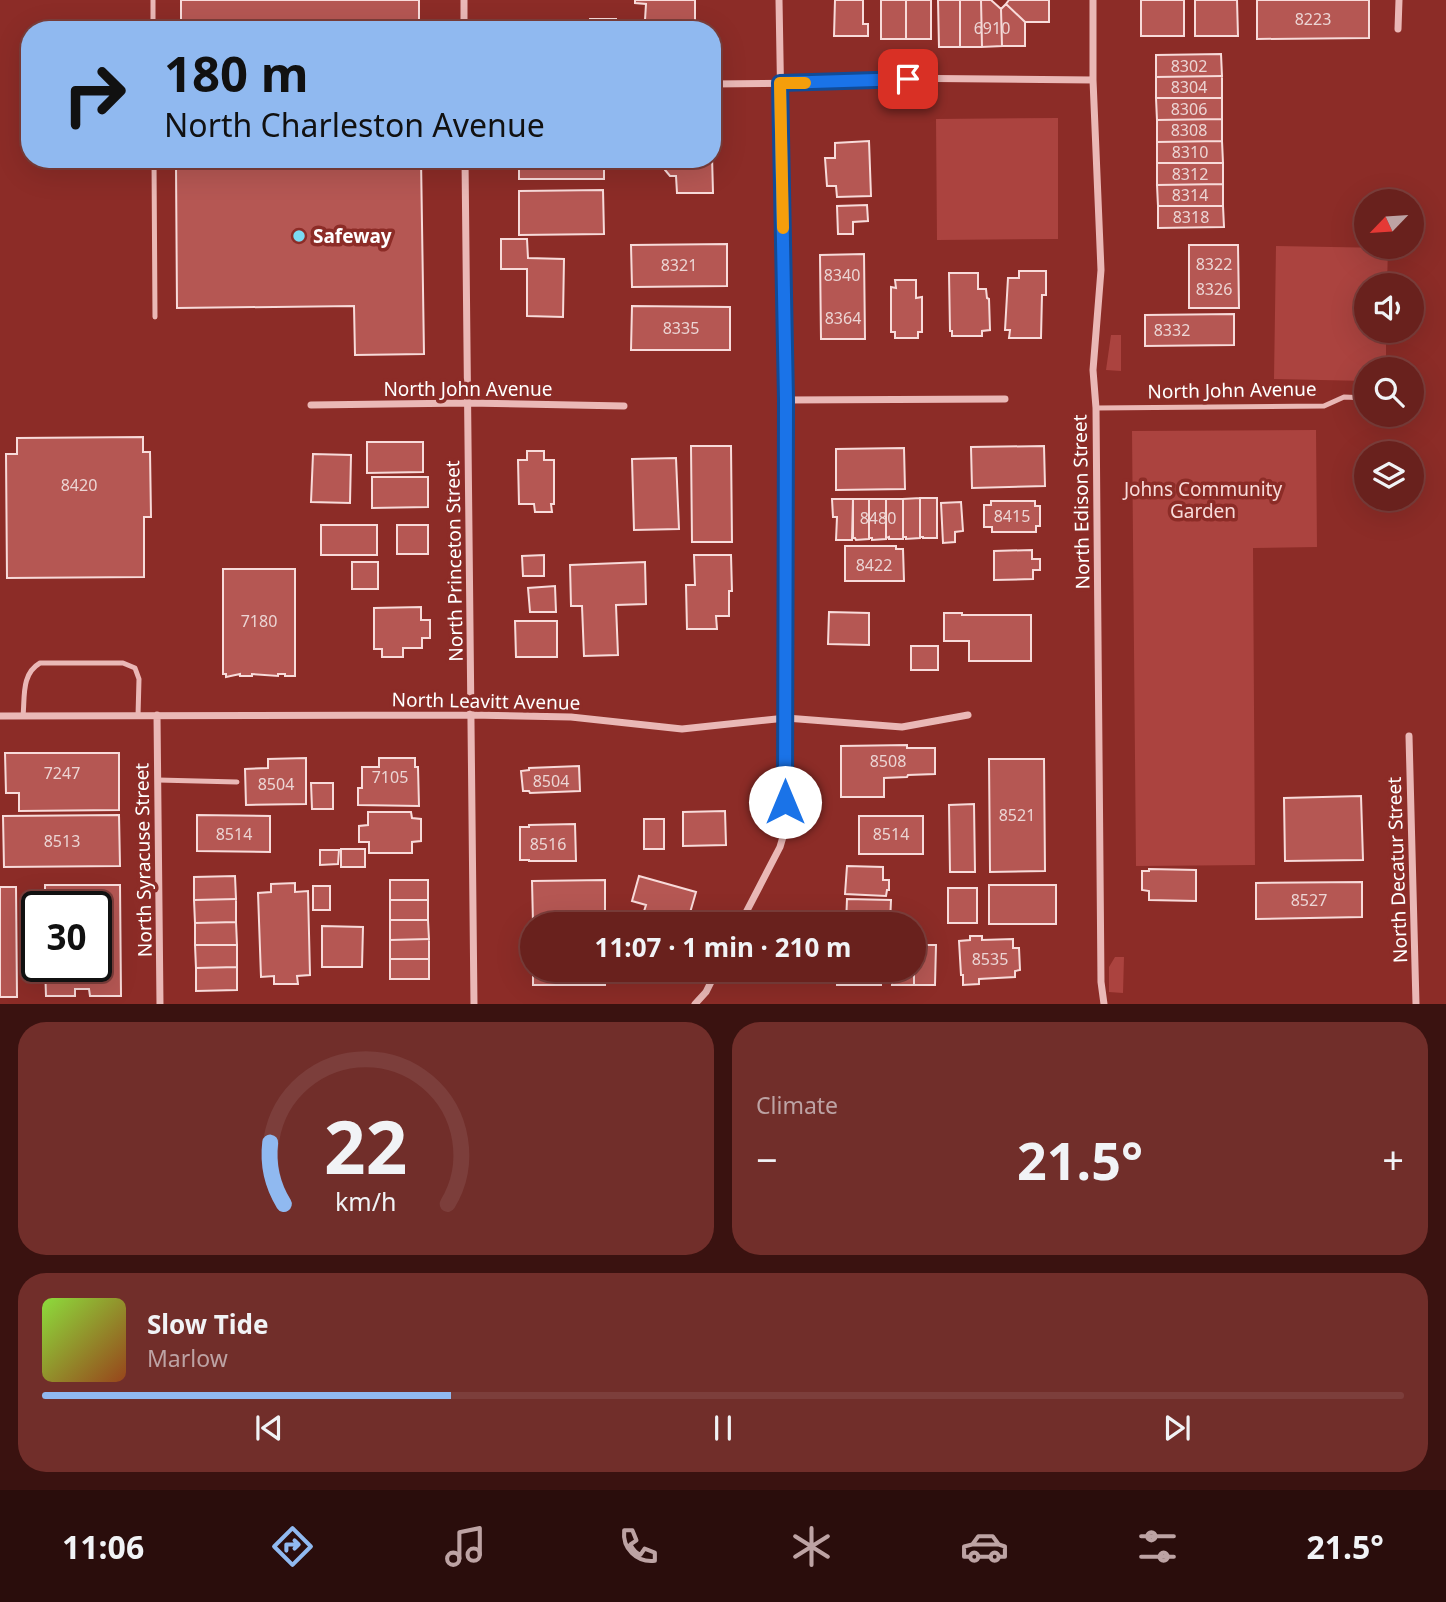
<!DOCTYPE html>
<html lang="en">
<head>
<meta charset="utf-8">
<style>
  :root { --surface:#69211d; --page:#712e2a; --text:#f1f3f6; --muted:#bda3a4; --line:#7c3e3b; --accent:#90b9f0 }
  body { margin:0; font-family:"Noto Sans",sans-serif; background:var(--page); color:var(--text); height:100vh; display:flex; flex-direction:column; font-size:26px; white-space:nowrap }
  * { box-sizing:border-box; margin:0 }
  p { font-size:23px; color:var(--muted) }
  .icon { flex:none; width:38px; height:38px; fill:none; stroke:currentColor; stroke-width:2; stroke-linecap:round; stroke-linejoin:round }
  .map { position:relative; height:1004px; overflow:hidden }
  .sheet { display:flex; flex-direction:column; gap:18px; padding:18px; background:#3a1210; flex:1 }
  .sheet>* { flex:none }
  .top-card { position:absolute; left:21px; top:21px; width:700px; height:147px; border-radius:28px; box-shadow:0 7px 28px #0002,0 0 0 2px var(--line); background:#90b9f0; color:#111; overflow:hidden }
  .needle { width:46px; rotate:245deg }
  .controls { position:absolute; left:1354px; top:189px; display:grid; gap:14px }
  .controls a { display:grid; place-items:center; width:70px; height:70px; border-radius:50%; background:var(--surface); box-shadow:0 7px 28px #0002,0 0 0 2px var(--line); font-size:35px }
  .speed { position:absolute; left:21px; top:891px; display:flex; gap:14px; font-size:35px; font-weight:700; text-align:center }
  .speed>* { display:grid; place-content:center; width:91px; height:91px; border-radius:50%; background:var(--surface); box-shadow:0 7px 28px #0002,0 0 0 2px var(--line); line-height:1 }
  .speed .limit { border:4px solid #111; border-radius:10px; background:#fff; color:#111 }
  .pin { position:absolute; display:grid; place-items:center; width:60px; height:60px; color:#fff; margin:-30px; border-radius:14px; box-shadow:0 4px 10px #0006 }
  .me { position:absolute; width:77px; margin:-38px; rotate:0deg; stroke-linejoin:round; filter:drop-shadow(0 0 5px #0008) }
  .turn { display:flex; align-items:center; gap:24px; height:147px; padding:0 28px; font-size:32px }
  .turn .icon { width:91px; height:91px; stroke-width:2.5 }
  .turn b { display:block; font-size:49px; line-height:60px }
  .big { font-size:52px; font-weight:700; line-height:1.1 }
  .sheet .card { flex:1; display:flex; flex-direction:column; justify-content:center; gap:10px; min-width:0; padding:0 24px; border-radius:28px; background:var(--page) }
  .sheet .dial { align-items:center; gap:0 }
  .dial svg { height:182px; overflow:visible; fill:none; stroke:var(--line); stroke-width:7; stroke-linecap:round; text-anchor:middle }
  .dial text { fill:var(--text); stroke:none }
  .song { display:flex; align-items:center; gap:21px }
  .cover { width:84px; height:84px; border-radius:10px; background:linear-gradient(135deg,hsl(90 70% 55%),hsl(20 70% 35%)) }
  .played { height:7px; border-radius:4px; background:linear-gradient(90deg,var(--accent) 30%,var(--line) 30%) }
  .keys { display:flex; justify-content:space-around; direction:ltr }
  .heat { display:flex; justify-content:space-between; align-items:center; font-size:38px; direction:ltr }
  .sheet .tiles { flex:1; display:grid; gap:18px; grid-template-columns:1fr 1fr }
  .card:last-child { grid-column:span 2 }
  .trip { position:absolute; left:520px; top:912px; width:406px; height:70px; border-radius:35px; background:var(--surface); box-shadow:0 7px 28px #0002,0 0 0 2px var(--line); font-weight:700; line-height:70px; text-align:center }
  .menu { display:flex; height:112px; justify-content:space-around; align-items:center; background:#2a0d0c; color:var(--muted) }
  .menu .icon { width:49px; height:49px }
  .menu .selected { color:var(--accent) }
  .menu b { font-size:32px; color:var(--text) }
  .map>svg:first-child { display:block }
  .green { fill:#ab433f }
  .building { fill:#b55753; stroke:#f8dbda; stroke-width:2 }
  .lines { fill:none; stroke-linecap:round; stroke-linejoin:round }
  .service { stroke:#eab8b6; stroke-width:5 }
  .minor { stroke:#eab8b6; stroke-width:7 }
  .route-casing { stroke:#114b97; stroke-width:18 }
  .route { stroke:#1a73e8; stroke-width:12 }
  .slow { stroke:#f59e0b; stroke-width:12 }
  .poi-dot { fill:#7bdbf3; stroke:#8c2c27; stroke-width:2.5 }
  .labels { text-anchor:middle; stroke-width:7; stroke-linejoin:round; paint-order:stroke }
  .number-label { font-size:16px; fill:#ecd5d4 }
  .poi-label { font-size:19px; font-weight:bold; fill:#fff; stroke:#8c2c27; text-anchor:start }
  .street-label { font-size:19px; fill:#fff; stroke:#8c2c27 }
  .park-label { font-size:19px; fill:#f8dbda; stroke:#8c2c27 }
</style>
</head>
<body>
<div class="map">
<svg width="1446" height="1004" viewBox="0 0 1446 1004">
  <rect width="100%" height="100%" fill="#8c2c27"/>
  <path class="green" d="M1058,118V239L937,240L936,119Z
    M1276,246L1388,248L1387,285H1367V331H1386V369H1367V381L1274,379Z
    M1111,335H1121V371L1106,370Z
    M1316,430L1317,547L1253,548L1255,865L1136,866L1132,431Z
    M1115,957H1124L1123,993L1109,992V967Z"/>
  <path class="building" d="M181,0H419V30H181Z
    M635,0H695V21L645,20L646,4L635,3Z
    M835,0H863V24H868V36H834Z
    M881,0H906V39H881Z
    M906,0H931V39H906Z
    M938,0H960V47H939Z
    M960,0H981L982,47H960Z
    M981,0H991L1001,9L1002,46L982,47Z
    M1009,0H1049V22H1025L1006,4Z
    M1141,0H1184V36H1141Z
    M1195,0H1237L1238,36H1195Z
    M1257,0H1369V38L1257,39Z
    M1006,4L1025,22V46H1002L1001,9Z
    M590,19H616V30H590Z
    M1221,54L1222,76L1156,77V55Z
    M1222,76V98H1156V77Z
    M1156,98H1222V119L1157,120Z
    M1222,119V141L1157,142V120Z
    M869,141L871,196L837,197L836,186H827L825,158H835V143Z
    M1222,141L1223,163H1157V142Z
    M712,156L713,193H677L676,176H670L665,170L662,159H712Z
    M183,159H421L424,354L355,355L354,306L177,308L176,165H183Z
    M519,159H604V179H519Z
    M622,159H640V166H622Z
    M1157,163H1223V184L1157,185Z
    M1223,184V206H1158L1157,185Z
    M603,190L604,234L519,235V191Z
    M867,205L868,221L853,222V234H838L837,206Z
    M1158,206H1223L1224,227L1158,228Z
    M501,239H527L528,258L564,259L563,317L527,316V269H501Z
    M727,244V286L632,287L631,245Z
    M1189,245H1238L1239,308H1189Z
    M864,254L865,339H821L820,255Z
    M1019,271H1046V295H1042L1041,338H1009L1010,330H1005L1008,278H1019Z
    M949,273H978V289H986L987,298L989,299L990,330L982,331V336H952V331H950Z
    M895,280H916V298L922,297V332H918V338H895V332H891V287L896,288Z
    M632,306L730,307V350H631Z
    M1234,314V345L1145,346V315Z
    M143,437V452H150L151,517H144V577L7,578L6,454H17V438Z
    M367,442H423V472L367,473Z
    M691,446H731L732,542H692Z
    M1044,446L1045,486L972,488L971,447Z
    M904,448L905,489L836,490V449Z
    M527,451H544V460H554V504H551L552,512H535L534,504H519L518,460H527Z
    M313,454L351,455L350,503L311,502Z
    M676,458L679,529L634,530L632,459Z
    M372,477H428V507L372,508Z
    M920,498V538L906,539V537H903V499Z
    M920,498H937V538H923V537H920Z
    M832,499H853L852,540H836L837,517H833Z
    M853,499H869V539L856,540L855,538H853Z
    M869,499H886V539L872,540V538H869Z
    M886,499H903V539H889V537L886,538Z
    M991,501H1035V506H1040V526H1036V532H992V527H984V505H991Z
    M961,502L963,531L955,532V542L943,543L941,503Z
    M321,525H377V555H321Z
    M397,525H428V554H397Z
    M845,546H896V549H903L904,581H845Z
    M1032,550V559H1040V570H1033V579L994,580V551Z
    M544,555V576H523L522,556Z
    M694,555H731L732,591H729V616H716L717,629H687L686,585H695Z
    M352,562H378V589H352Z
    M645,562L646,604L616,605L618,655L584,656L582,606H571L570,565Z
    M223,569H295V676H285V674H278V676L252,674V676H240V674L226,677V674H223Z
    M555,586L556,612H530L528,588Z
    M421,607V620H430V638H422V648H403V657H382V649H374V608Z
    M829,612L869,613V645L828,644Z
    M944,613H962V615H1031V661H969V641H944Z
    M515,621H557V657H516Z
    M911,646H938V670H911Z
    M907,745V748H935V774L908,775L907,777L884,778V797H841V746Z
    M5,753H119V810L19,811V793H6Z
    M306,758V804L246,805L245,769L268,768V759Z
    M379,758H415V767H418L419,806L358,805V788H362V767H379Z
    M989,759H1044L1045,871L990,872Z
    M579,766L580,791L530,793L529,791H523L521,771L529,770V768Z
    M311,783H333V809H312Z
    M1361,796L1363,860L1285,861L1284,798Z
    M974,804L975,872H950L949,805Z
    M725,811L726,845L683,846V812Z
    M368,812H411L412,818L421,819V841L412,842V853H369V842H359V826L368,825Z
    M119,815L120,866L4,867L3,816Z
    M197,815L270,816V852L197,851Z
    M859,816H923V854H859Z
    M644,819H664V849H644Z
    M575,824L576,861H529V860H520V827H529V825Z
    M341,849H365V867H341Z
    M320,850H339L338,864L320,865Z
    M847,866L883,867V880H889V890H887L886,896L845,894Z
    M1149,869L1196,870V901L1149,900V891L1142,890V871H1149Z
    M235,876L236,899L194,900V877Z
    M639,876L696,892L687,923L678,921L677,924H640L646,905L632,901Z
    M390,880H428V900H390Z
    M605,880V914H564V923H533L532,881Z
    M1362,882V917L1256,919V883Z
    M295,883V892L308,891L310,975L297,976L298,984H274V976L261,977L258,893L271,892V884Z
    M45,885H120L121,996H90L89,989H75V996H46L45,966H96V906H45Z
    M989,885H1056V924H989Z
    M313,886H330V910H313Z
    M0,887H16L17,997H0Z
    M948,888H977V923H948Z
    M236,899V922L195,923L194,900Z
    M847,899L891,900L890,924H846Z
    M390,900H428V920H390Z
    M390,920H428L429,939L390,940Z
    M236,922L237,945H195V923Z
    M322,926L363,927L362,967H322Z
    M970,936H982V940L1013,939V948H1019L1020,970L1015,971V977L979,979V984L963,985V975H961L959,941L970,940Z
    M429,939V959H390V940Z
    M195,945H237V967L196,968Z
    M914,945H936L935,985H914Z
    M914,945V985H892L893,970H914Z
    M390,959H429V979H390Z
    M237,967V990L196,991V968Z
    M533,970H605V985H533Z
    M837,970H859V985H837Z
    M859,970H881V985H859Z"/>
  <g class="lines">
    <path class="service" d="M153,0V30
      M154,159L155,317
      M1412,399H1418
      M1096,408L1324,406L1344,397L1367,398
      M23,716C25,697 21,674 40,663H123L135,668L139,679L138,716
      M158,780L237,782"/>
    <path class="minor" d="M1093,0V80L1101,270L1093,370L1096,408L1101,982L1104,1004
      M1398,29L1399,0
      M464,30V0
      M712,84L813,83L881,78L1093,80
      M465,159L474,1004
      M786,400L1005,399
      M311,405L468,403L624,406
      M157,715L160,1004
      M0,716L471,715L571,717L682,729L786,718L902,727L968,715
      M1409,736L1416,1004
      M740,924L780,847L785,830L786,400L779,0
      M695,1004L706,992L717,970"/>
  </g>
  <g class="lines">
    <defs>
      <path id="route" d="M785,802L786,400L780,83L908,79"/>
    </defs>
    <use href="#route" class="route-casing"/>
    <use href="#route" class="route"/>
    <path class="slow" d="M783,228L780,83H805"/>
  </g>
  <circle class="poi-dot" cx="299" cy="236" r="7"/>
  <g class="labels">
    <g class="number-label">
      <text x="1313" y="25">8223</text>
      <text x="992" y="34">6910</text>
      <text x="1189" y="72">8302</text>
      <text x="1189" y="93">8304</text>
      <text x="1189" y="115">8306</text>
      <text x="1189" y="136">8308</text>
      <text x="1190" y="158">8310</text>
      <text x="1190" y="180">8312</text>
      <text x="1190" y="201">8314</text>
      <text x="1191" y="223">8318</text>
      <text x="1214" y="270">8322</text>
      <text x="679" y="271">8321</text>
      <text x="842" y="281">8340</text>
      <text x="1214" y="295">8326</text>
      <text x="843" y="324">8364</text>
      <text x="681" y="334">8335</text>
      <text x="1172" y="336">8332</text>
      <text x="79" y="491">8420</text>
      <text x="1012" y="522">8415</text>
      <text x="878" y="524">8480</text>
      <text x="874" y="571">8422</text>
      <text x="259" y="627">7180</text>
      <text x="888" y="767">8508</text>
      <text x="62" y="779">7247</text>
      <text x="390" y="783">7105</text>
      <text x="551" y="787">8504</text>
      <text x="276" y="790">8504</text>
      <text x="1017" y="821">8521</text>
      <text x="234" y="840">8514</text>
      <text x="891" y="840">8514</text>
      <text x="62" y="847">8513</text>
      <text x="548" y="850">8516</text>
      <text x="1309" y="906">8527</text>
      <text x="990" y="965">8535</text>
    </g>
    <g class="poi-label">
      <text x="313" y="243">Safeway</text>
    </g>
    <g class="street-label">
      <text x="468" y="396">North John Avenue</text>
      <text transform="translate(1232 390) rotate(-1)" y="7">North John Avenue</text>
      <text transform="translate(1081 502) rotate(-91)" y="7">North Edison Street</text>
      <text transform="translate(454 561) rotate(-91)" y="7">North Princeton Street</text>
      <text transform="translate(486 701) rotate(1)" y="7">North Leavitt Avenue</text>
      <text transform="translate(143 860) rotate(-91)" y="7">North Syracuse Street</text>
      <text transform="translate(1397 870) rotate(-92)" y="7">North Decatur Street</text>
    </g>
    <g class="park-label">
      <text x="1203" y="496">Johns Community<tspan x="1203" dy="22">Garden</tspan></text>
    </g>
  </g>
</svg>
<div class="controls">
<a><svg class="needle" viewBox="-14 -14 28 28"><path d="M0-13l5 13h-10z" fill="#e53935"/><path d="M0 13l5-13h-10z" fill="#bda3a4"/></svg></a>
<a><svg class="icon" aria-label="sound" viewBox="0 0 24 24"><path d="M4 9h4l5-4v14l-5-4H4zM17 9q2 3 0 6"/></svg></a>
<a><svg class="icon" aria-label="search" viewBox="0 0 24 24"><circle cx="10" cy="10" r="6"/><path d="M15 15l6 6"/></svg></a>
<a><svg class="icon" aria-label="layers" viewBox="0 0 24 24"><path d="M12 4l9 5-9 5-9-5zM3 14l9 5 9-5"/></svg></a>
</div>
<div class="speed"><div class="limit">30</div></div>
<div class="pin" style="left:908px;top:79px;background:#d93025"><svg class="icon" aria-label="arrive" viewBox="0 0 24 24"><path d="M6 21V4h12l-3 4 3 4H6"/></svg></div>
<svg class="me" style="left:785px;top:802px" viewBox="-20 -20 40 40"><circle r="19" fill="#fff"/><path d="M0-13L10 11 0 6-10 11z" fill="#1a73e8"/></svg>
<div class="trip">11:07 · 1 min · 210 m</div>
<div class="top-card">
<div class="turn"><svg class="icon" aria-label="right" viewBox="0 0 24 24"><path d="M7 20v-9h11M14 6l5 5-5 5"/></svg><div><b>180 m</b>North Charleston Avenue</div></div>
</div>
</div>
<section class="sheet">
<div class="tiles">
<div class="card dial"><svg viewBox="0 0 100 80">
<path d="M14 69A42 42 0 1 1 86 69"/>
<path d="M14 69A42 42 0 0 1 8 42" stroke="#90b9f0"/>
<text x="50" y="56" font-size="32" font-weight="700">22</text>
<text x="50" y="72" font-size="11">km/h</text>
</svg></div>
<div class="card"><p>Climate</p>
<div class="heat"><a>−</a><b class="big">21.5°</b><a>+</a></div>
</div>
<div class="card">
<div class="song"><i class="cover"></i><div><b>Slow Tide</b><p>Marlow</p></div></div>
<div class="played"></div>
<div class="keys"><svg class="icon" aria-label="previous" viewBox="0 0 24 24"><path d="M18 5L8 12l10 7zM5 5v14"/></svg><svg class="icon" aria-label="pause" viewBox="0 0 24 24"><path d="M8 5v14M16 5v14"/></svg><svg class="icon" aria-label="next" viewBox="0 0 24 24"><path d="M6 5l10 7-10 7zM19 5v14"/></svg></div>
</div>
</div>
</section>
<nav class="menu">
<b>11:06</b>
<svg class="icon selected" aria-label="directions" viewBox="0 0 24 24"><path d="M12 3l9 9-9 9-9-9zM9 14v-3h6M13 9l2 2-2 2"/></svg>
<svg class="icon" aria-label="music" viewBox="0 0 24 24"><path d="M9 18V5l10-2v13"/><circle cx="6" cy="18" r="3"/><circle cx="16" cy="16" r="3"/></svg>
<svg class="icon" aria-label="phone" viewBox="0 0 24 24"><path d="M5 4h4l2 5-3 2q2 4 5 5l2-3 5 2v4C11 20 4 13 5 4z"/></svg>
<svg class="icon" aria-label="climate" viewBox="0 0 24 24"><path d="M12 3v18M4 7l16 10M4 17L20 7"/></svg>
<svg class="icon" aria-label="car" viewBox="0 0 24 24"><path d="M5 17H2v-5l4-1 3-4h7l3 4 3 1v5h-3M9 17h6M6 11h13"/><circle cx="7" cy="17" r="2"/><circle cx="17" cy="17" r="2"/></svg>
<svg class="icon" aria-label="filters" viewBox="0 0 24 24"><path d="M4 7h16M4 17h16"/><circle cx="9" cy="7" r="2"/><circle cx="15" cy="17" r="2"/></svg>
<b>21.5°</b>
</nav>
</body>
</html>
